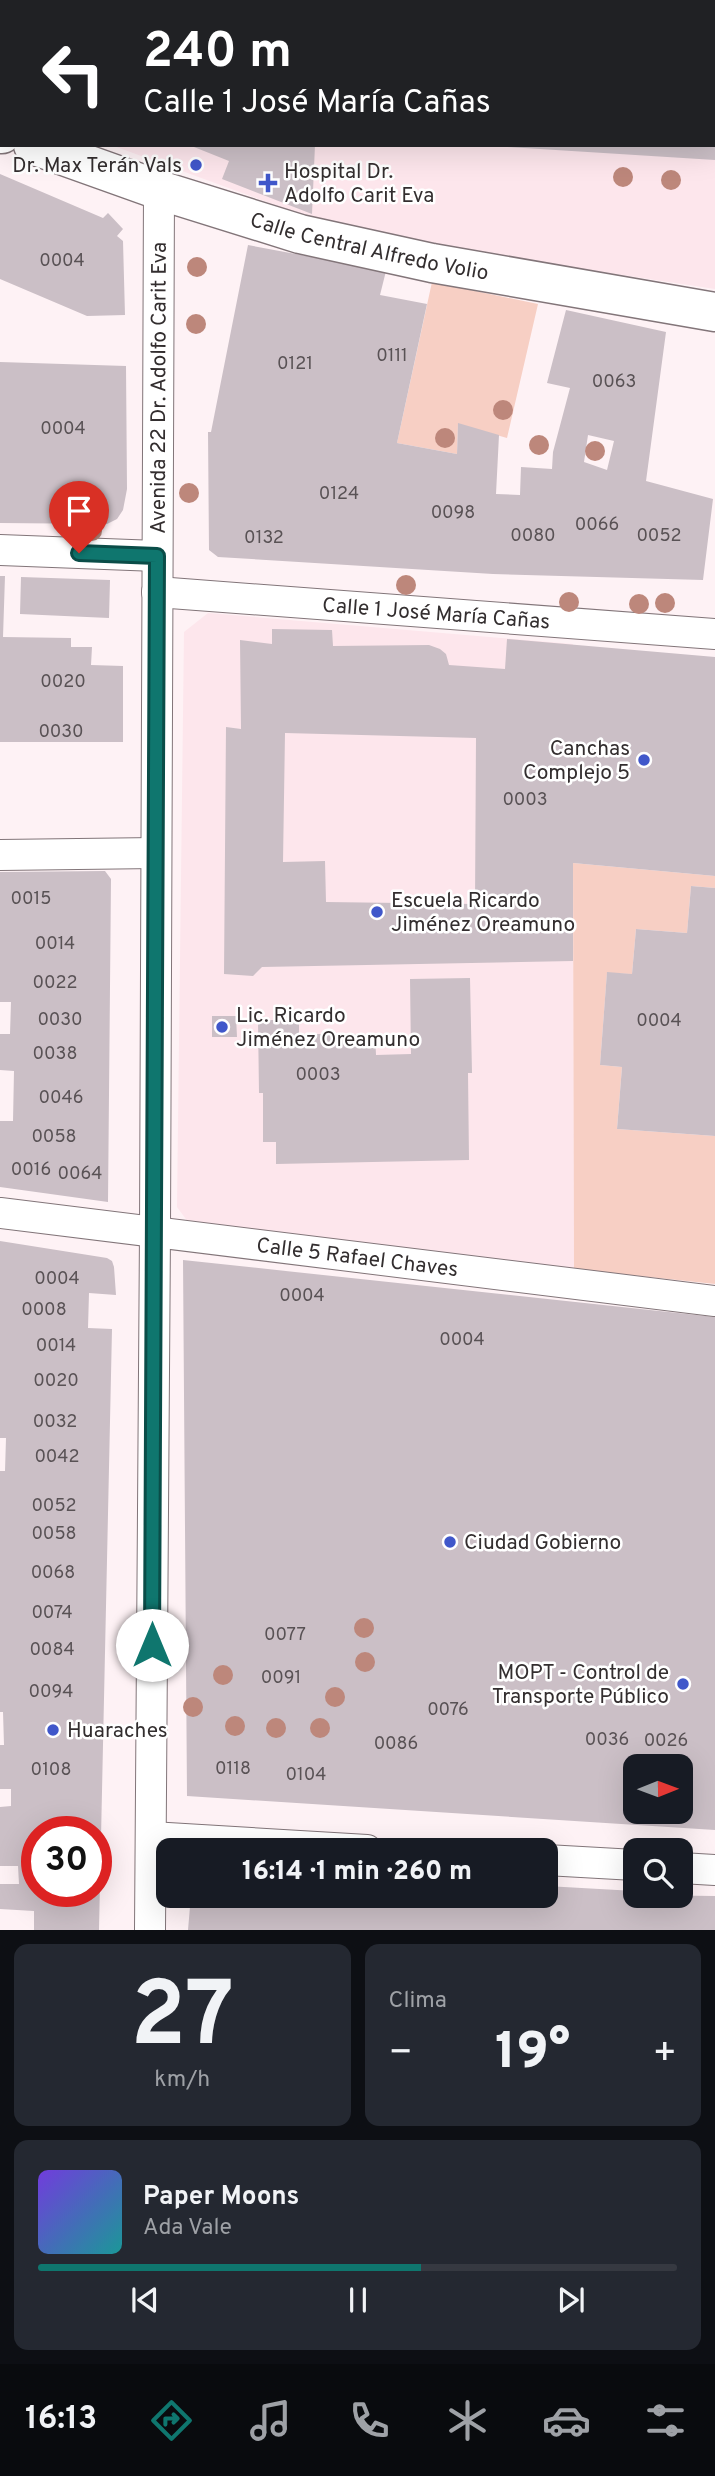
<!DOCTYPE html>
<html lang="es">
<head>
<meta charset="utf-8">
<style>
  :root { --surface:#171b24; --page:#242831; --text:#f1f3f6; --muted:#9ea1a6; --line:#363941; --accent:#0f766e }
  body { margin:0; font-family:Overpass,sans-serif; background:var(--page); color:var(--text); height:100vh; display:flex; flex-direction:column; font-size:26px; white-space:nowrap }
  * { box-sizing:border-box; margin:0 }
  p { font-size:23px; color:var(--muted) }
  .icon { flex:none; width:38px; height:38px; fill:none; stroke:currentColor; stroke-width:2; stroke-linecap:round; stroke-linejoin:round }
  .map { position:relative; height:1930px; overflow:hidden }
  .drawer { display:flex; flex-direction:column; gap:14px; padding:14px; background:#0d0f14; flex:1 }
  .drawer>* { flex:none }
  .top-card { position:absolute; left:0px; top:0px; width:716px; height:147px; box-shadow:0 7px 28px #0002; background:#202124; color:#fff; overflow:hidden }
  .needle { width:46px; rotate:89deg }
  .controls { position:absolute; left:623px; top:1754px; display:grid; gap:14px }
  .controls a { display:grid; place-items:center; width:70px; height:70px; border-radius:14px; background:var(--surface); box-shadow:0 7px 28px #0002; font-size:35px }
  .speed { position:absolute; left:21px; top:1816px; display:flex; gap:14px; font-size:35px; font-weight:700; text-align:center }
  .speed>* { display:grid; place-content:center; width:91px; height:91px; border-radius:50%; background:var(--surface); box-shadow:0 7px 28px #0002; line-height:1 }
  .speed .limit { border:10px solid #d22; background:#fff; color:#111 }
  .pin { position:absolute; display:grid; place-items:center; width:60px; height:60px; color:#fff; margin:-72px -30px; border-radius:50% 50% 50% 0; rotate:-45deg; box-shadow:0 0 7px #0007 }
  .pin .icon { rotate:45deg }
  .me { position:absolute; width:77px; margin:-38px; rotate:0deg; stroke-linejoin:round; filter:drop-shadow(0 0 5px #0008) }
  .turn { display:flex; align-items:center; gap:24px; height:147px; padding:0 28px; font-size:32px }
  .turn .icon { width:91px; height:91px; stroke-width:2.5 }
  .turn b { display:block; font-size:49px; line-height:60px }
  .big { font-size:52px; font-weight:800; line-height:1.1 }
  .drawer .card { flex:1; display:flex; flex-direction:column; justify-content:center; gap:10px; min-width:0; padding:0 24px; border-radius:14px; background:var(--page) }
  .drawer .dial { align-items:center; gap:0 }
  .dial b { font-size:91px; line-height:1 }
  .song { display:flex; align-items:center; gap:21px }
  .cover { width:84px; height:84px; border-radius:10px; background:linear-gradient(135deg,hsl(260 70% 55%),hsl(180 70% 35%)) }
  .played { height:7px; border-radius:4px; background:linear-gradient(90deg,var(--accent) 60%,var(--line) 60%) }
  .keys { display:flex; justify-content:space-around; direction:ltr }
  .heat { display:flex; justify-content:space-between; align-items:center; font-size:38px; direction:ltr }
  .drawer .tiles { flex:1; display:grid; gap:14px; grid-template-columns:1fr 1fr }
  .card:last-child { grid-column:span 2 }
  .trip { position:absolute; left:156px; top:1838px; width:402px; height:70px; border-radius:14px; background:var(--surface); box-shadow:0 7px 28px #0002; font-weight:800; line-height:70px; text-align:center }
  .tabs { display:flex; height:112px; justify-content:space-around; align-items:center; background:#090b0e; color:var(--muted) }
  .tabs .icon { width:49px; height:49px }
  .tabs .active { color:var(--accent) }
  .tabs b { font-size:32px; color:var(--text) }
  .map>svg:first-child { display:block }
  .built { fill:#fde6ec }
  .green { fill:#f7cfc4 }
  .building { fill:#cbbfc6; fill-rule:evenodd }
  .lines { fill:none; stroke-linecap:round; stroke-linejoin:round }
  .minor-casing { stroke:#827579; stroke-width:32 }
  .secondary-casing { stroke:#827579; stroke-width:41 }
  .minor { stroke:#fff; stroke-width:30 }
  .secondary { stroke:#fff; stroke-width:38 }
  .tree { fill:#bd877b }
  .route-casing { stroke:#0a4d48; stroke-width:18 }
  .route { stroke:#0f766e; stroke-width:12 }
  .poi-dot { fill:#4057ca; stroke:#fff; stroke-width:2.5 }
  .labels { text-anchor:middle; stroke-width:5; stroke-linejoin:round; paint-order:stroke }
  .number-label { font-size:18px; fill:#595255 }
  .poi-label { font-size:21px; fill:#332e2f; stroke:#fff; text-anchor:start }
  .street-label { font-size:21px; fill:#332e2f; stroke:#fff }
</style>
</head>
<body>
<div class="map">
<svg width="715" height="1930" viewBox="0 0 715 1930">
  <rect width="100%" height="100%" fill="#fef2f5"/>
  <path class="built" d="M0,0H715V289L510,258L319,221L111,145H714V2H2V106L0,105Z
    M208,613L573,644L574,1269L191,1226L177,1207L184,632Z"/>
  <path class="green" d="M432,282L538,304L507,438L458,424L457,454L397,443Z
    M573,863L715,876V888L691,886L687,933L636,929L632,974L607,973L600,1065L622,1067L617,1129L715,1136V1284L574,1269Z"/>
  <path class="building" d="M189,145H315L312,214L222,179L229,161Z
    M509,145H715V160L508,147Z
    M0,174L103,218L108,213L123,229L117,236L123,241L125,315L87,316L0,279Z
    M248,245L386,271L380,295L427,304L397,443L457,454L458,423L499,435L496,494L520,495L521,467L552,469L553,452L570,388L547,383L566,310L666,332L646,481L713,499L703,580L493,574L218,557L209,550L208,432H211ZM588,435L614,441L607,470L584,462Z
    M0,362L126,366L127,489L123,510L117,519L107,524L0,523Z
    M0,576H5L3,637L71,638V647H92L91,665L123,666V742H0Z
    M21,577L110,580L109,618L20,614Z
    M272,629L332,630L333,646L429,645L440,649L446,654L449,665L505,669L507,639L715,657V876L573,863V961L262,967L253,976L224,974L226,727L241,729L240,640L272,644ZM285,733L476,738L475,904L326,902L325,861L283,862Z
    M105,871L111,879L108,1202L0,1187V1121H13L14,1071L0,1070V1034H10L11,1002H0V872Z
    M691,886L715,888V1136L617,1129L622,1067L600,1065L607,972L632,974L636,929L687,933Z
    M470,978L472,1073H468L469,1160L276,1164V1142H263V1093H259L258,1020H299V1034H375L376,1055L411,1054L410,979Z
    M212,1016H236L237,1037H212Z
    M0,1241L107,1258L112,1261L114,1267L116,1295L89,1293L88,1328L112,1329L99,1930H34V1911L0,1909V1884H19L18,1866H0V1807L11,1806V1789H0V1745H4L3,1712H0V1471H5L6,1438H0ZM37,1832H96V1892H37Z
    M183,1260L715,1317V1830L187,1796ZM635,1766H681V1811H635Z
    M546,1886L635,1891V1895L715,1896V1930H188L191,1895H546Z"/>
  <g class="lines">
    <defs>
      <g id="minor">
        <path d="M0,550L157,556"/>
        <path id="s1" d="M157,592L715,634"/>
        <path d="M0,855L156,853"/>
        <path id="s2" d="M0,1213L715,1301"/>
        <path d="M151,1837L367,1850"/>
        <path d="M546,1860L635,1865"/>
        <path d="M681,1868L715,1870"/>
        <path id="s3" d="M150,1930L155,1232L159,190"/>
      </g>
      <g id="secondary">
        <path d="M0,134H2"/>
        <path id="s4" d="M33,145L159,190L300,234L432,263L715,312"/>
      </g>
    </defs>
    <use href="#minor" class="minor-casing"/>
    <use href="#secondary" class="secondary-casing"/>
    <use href="#minor" class="minor"/>
    <use href="#secondary" class="secondary"/>
  </g>
  <g class="tree">
    <circle cx="623" cy="177" r="10"/>
    <circle cx="671" cy="180" r="10"/>
    <circle cx="197" cy="267" r="10"/>
    <circle cx="196" cy="324" r="10"/>
    <circle cx="503" cy="410" r="10"/>
    <circle cx="445" cy="438" r="10"/>
    <circle cx="539" cy="445" r="10"/>
    <circle cx="595" cy="451" r="10"/>
    <circle cx="189" cy="493" r="10"/>
    <circle cx="92" cy="531" r="10"/>
    <circle cx="406" cy="585" r="10"/>
    <circle cx="569" cy="602" r="10"/>
    <circle cx="665" cy="603" r="10"/>
    <circle cx="639" cy="604" r="10"/>
    <circle cx="364" cy="1628" r="10"/>
    <circle cx="365" cy="1662" r="10"/>
    <circle cx="223" cy="1675" r="10"/>
    <circle cx="335" cy="1697" r="10"/>
    <circle cx="193" cy="1707" r="10"/>
    <circle cx="235" cy="1726" r="10"/>
    <circle cx="276" cy="1728" r="10"/>
    <circle cx="320" cy="1728" r="10"/>
  </g>
  <g class="lines">
    <defs>
      <path id="route" d="M79,553L157,556L152,1645"/>
    </defs>
    <use href="#route" class="route-casing"/>
    <use href="#route" class="route"/>
  </g>
  <g class="poi-dot">
    <circle cx="196" cy="165" r="7"/>
    <path d="M264.5 172.5h7v7h7v7h-7v7h-7v-7h-7v-7h7z"/>
    <circle cx="644" cy="760" r="7"/>
    <circle cx="377" cy="912" r="7"/>
    <circle cx="222" cy="1027" r="7"/>
    <circle cx="450" cy="1542" r="7"/>
    <circle cx="683" cy="1684" r="7"/>
    <circle cx="53" cy="1730" r="7"/>
  </g>
  <g class="labels">
    <g class="number-label">
      <text x="62" y="266">0004</text>
      <text x="392" y="361">0111</text>
      <text x="295" y="369">0121</text>
      <text x="614" y="387">0063</text>
      <text x="63" y="434">0004</text>
      <text x="339" y="499">0124</text>
      <text x="453" y="518">0098</text>
      <text x="597" y="530">0066</text>
      <text x="533" y="541">0080</text>
      <text x="659" y="541">0052</text>
      <text x="264" y="543">0132</text>
      <text x="63" y="687">0020</text>
      <text x="61" y="737">0030</text>
      <text x="525" y="805">0003</text>
      <text x="31" y="904">0015</text>
      <text x="55" y="949">0014</text>
      <text x="55" y="988">0022</text>
      <text x="60" y="1025">0030</text>
      <text x="659" y="1026">0004</text>
      <text x="55" y="1059">0038</text>
      <text x="318" y="1080">0003</text>
      <text x="61" y="1103">0046</text>
      <text x="54" y="1142">0058</text>
      <text x="31" y="1175">0016</text>
      <text x="80" y="1179">0064</text>
      <text x="57" y="1284">0004</text>
      <text x="302" y="1301">0004</text>
      <text x="44" y="1315">0008</text>
      <text x="462" y="1345">0004</text>
      <text x="56" y="1351">0014</text>
      <text x="56" y="1386">0020</text>
      <text x="55" y="1427">0032</text>
      <text x="57" y="1462">0042</text>
      <text x="54" y="1511">0052</text>
      <text x="54" y="1539">0058</text>
      <text x="53" y="1578">0068</text>
      <text x="52" y="1618">0074</text>
      <text x="285" y="1640">0077</text>
      <text x="52" y="1655">0084</text>
      <text x="281" y="1683">0091</text>
      <text x="51" y="1697">0094</text>
      <text x="448" y="1715">0076</text>
      <text x="607" y="1745">0036</text>
      <text x="666" y="1746">0026</text>
      <text x="396" y="1749">0086</text>
      <text x="233" y="1774">0118</text>
      <text x="51" y="1775">0108</text>
      <text x="306" y="1780">0104</text>
    </g>
    <g class="poi-label">
      <text x="182" y="172" text-anchor="end">Dr. Max Terán Vals</text>
      <text x="284" y="178">Hospital Dr.<tspan x="284" dy="24">Adolfo Carit Eva</tspan></text>
      <text x="630" y="755" text-anchor="end">Canchas<tspan x="630" dy="24">Complejo 5</tspan></text>
      <text x="391" y="907">Escuela Ricardo<tspan x="391" dy="24">Jiménez Oreamuno</tspan></text>
      <text x="236" y="1022">Lic. Ricardo<tspan x="236" dy="24">Jiménez Oreamuno</tspan></text>
      <text x="464" y="1549">Ciudad Gobierno</text>
      <text x="669" y="1679" text-anchor="end">MOPT - Control de<tspan x="669" dy="24">Transporte Público</tspan></text>
      <text x="67" y="1737">Huaraches</text>
    </g>
    <g class="street-label">
      <text dy="7" stroke="none"><textPath href="#s4" startOffset="352">Calle Central Alfredo Volio</textPath></text>
      <text dy="7" stroke="none"><textPath href="#s3" startOffset="1542">Avenida 22 Dr. Adolfo Carit Eva</textPath></text>
      <text dy="7" stroke="none"><textPath href="#s1" startOffset="280">Calle 1 José María Cañas</textPath></text>
      <text dy="7" stroke="none"><textPath href="#s2" startOffset="360">Calle 5 Rafael Chaves</textPath></text>
    </g>
  </g>
</svg>
<div class="controls">
<a><svg class="needle" viewBox="-14 -14 28 28"><path d="M0-13l5 13h-10z" fill="#e53935"/><path d="M0 13l5-13h-10z" fill="#9ea1a6"/></svg></a>
<a><svg class="icon" aria-label="search" viewBox="0 0 24 24"><circle cx="10" cy="10" r="6"/><path d="M15 15l6 6"/></svg></a>
</div>
<div class="speed"><div class="limit">30</div></div>
<div class="pin" style="left:79px;top:553px;background:#d93025"><svg class="icon" aria-label="arrive" viewBox="0 0 24 24"><path d="M6 21V4h12l-3 4 3 4H6"/></svg></div>
<svg class="me" style="left:152px;top:1645px" viewBox="-20 -20 40 40"><circle r="19" fill="#fff"/><path d="M0-13L10 11 0 6-10 11z" fill="#0f766e"/></svg>
<div class="trip">16:14 · 1 min · 260 m</div>
<div class="top-card">
<div class="turn"><svg class="icon" aria-label="left" viewBox="0 0 24 24"><path d="M17 20v-9H6M10 6l-5 5 5 5"/></svg><div><b>240 m</b>Calle 1 José María Cañas</div></div>
</div>
</div>
<section class="drawer">
<div class="tiles">
<div class="card dial"><b>27</b><p>km/h</p></div>
<div class="card"><p>Clima</p>
<div class="heat"><a>−</a><b class="big">19°</b><a>+</a></div>
</div>
<div class="card">
<div class="song"><i class="cover"></i><div><b>Paper Moons</b><p>Ada Vale</p></div></div>
<div class="played"></div>
<div class="keys"><svg class="icon" aria-label="previous" viewBox="0 0 24 24"><path d="M18 5L8 12l10 7zM5 5v14"/></svg><svg class="icon" aria-label="pause" viewBox="0 0 24 24"><path d="M8 5v14M16 5v14"/></svg><svg class="icon" aria-label="next" viewBox="0 0 24 24"><path d="M6 5l10 7-10 7zM19 5v14"/></svg></div>
</div>
</div>
</section>
<nav class="tabs">
<b>16:13</b>
<svg class="icon active" aria-label="directions" viewBox="0 0 24 24"><path d="M12 3l9 9-9 9-9-9zM9 14v-3h6M13 9l2 2-2 2"/></svg>
<svg class="icon" aria-label="music" viewBox="0 0 24 24"><path d="M9 18V5l10-2v13"/><circle cx="6" cy="18" r="3"/><circle cx="16" cy="16" r="3"/></svg>
<svg class="icon" aria-label="phone" viewBox="0 0 24 24"><path d="M5 4h4l2 5-3 2q2 4 5 5l2-3 5 2v4C11 20 4 13 5 4z"/></svg>
<svg class="icon" aria-label="climate" viewBox="0 0 24 24"><path d="M12 3v18M4 7l16 10M4 17L20 7"/></svg>
<svg class="icon" aria-label="car" viewBox="0 0 24 24"><path d="M5 17H2v-5l4-1 3-4h7l3 4 3 1v5h-3M9 17h6M6 11h13"/><circle cx="7" cy="17" r="2"/><circle cx="17" cy="17" r="2"/></svg>
<svg class="icon" aria-label="filters" viewBox="0 0 24 24"><path d="M4 7h16M4 17h16"/><circle cx="9" cy="7" r="2"/><circle cx="15" cy="17" r="2"/></svg>
</nav>
</body>
</html>
